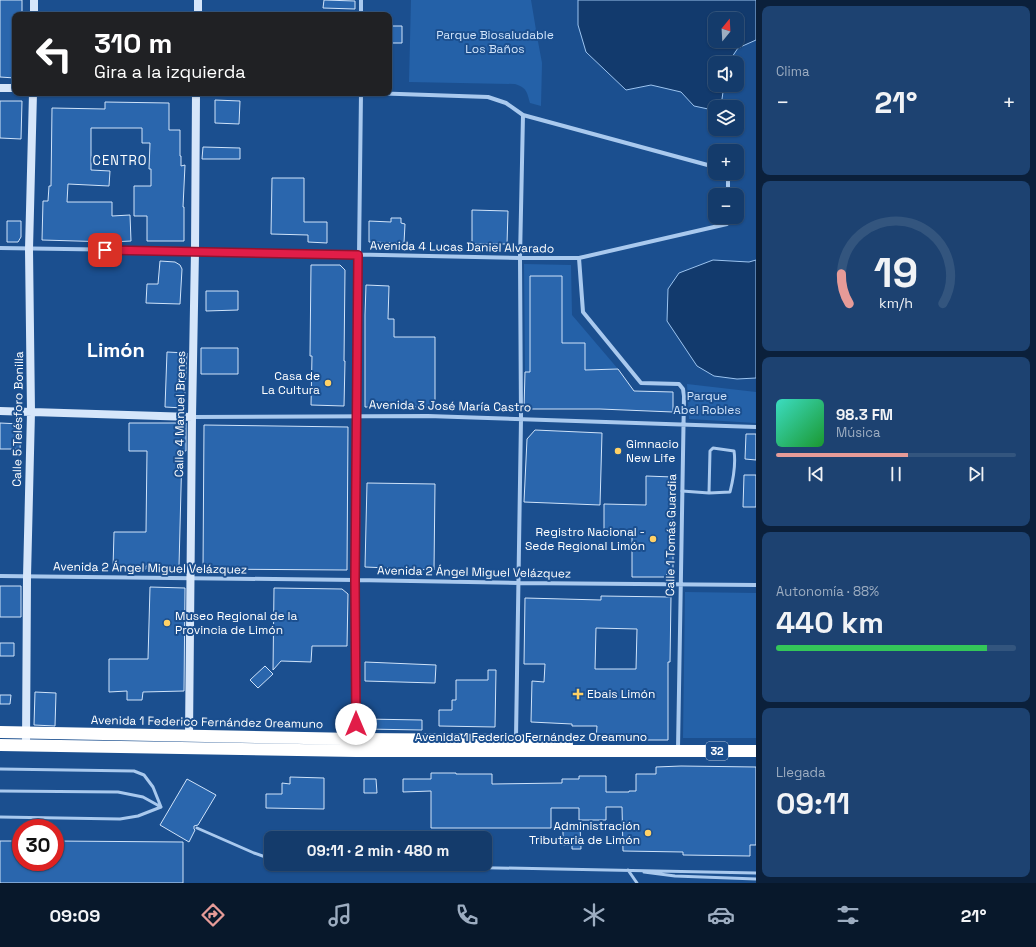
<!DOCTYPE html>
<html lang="es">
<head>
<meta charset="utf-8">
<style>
  :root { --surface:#143b6b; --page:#1d4271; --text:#f1f3f6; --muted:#9dadc1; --line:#33557e; --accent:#e69b98 }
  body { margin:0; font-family:"Space Grotesk",sans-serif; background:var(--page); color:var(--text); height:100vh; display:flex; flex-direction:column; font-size:15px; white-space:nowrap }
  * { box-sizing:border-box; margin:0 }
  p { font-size:13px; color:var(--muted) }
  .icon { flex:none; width:22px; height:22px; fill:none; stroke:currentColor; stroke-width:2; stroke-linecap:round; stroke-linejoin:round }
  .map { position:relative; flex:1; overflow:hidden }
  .sheet { display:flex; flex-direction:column; gap:6px; padding:6px; background:#0b203b; width:280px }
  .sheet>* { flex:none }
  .banner { position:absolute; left:12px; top:12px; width:380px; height:84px; border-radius:8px; box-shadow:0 1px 3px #0004,0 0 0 1px var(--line); background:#202124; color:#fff; overflow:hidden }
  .needle { width:26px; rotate:18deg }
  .tools { position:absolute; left:708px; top:12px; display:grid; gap:8px }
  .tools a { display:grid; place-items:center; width:36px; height:36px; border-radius:8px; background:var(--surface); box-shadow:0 1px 3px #0004,0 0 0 1px var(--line); font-size:20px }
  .speed { position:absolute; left:12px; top:819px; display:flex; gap:8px; font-size:20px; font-weight:700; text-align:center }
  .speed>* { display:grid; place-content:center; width:52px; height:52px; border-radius:50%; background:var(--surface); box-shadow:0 1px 3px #0004,0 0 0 1px var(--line); line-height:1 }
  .speed .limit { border:6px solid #d22; background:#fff; color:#111 }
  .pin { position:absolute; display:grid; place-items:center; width:34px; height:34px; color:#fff; margin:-17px; border-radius:8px; box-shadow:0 2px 6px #0006 }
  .me { position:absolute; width:44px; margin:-22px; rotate:0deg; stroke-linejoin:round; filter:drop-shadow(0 0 3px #0008) }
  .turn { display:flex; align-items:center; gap:14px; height:84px; padding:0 16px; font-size:18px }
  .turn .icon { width:52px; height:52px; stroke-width:2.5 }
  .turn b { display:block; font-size:28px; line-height:34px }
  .big { font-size:30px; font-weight:700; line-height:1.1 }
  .sheet .widget { flex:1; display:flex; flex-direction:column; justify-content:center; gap:6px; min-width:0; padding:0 14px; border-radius:8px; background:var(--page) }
  .sheet .dial { align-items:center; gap:0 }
  .dial svg { height:104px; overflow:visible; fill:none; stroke:var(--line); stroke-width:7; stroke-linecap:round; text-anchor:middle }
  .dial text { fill:var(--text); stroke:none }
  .song { display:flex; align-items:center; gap:12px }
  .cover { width:48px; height:48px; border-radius:6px; background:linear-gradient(135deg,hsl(170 70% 55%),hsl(130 70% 35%)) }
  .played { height:4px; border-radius:2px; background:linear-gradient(90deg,var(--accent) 55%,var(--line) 55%) }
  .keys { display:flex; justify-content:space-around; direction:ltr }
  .heat { display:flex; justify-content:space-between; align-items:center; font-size:22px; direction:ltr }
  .charge { height:6px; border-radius:3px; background:linear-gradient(90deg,#34c759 88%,var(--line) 0) }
  .trip { position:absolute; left:264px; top:831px; width:228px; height:40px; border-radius:8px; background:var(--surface); box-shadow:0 1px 3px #0004,0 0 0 1px var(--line); font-weight:700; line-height:40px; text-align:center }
  .menu { display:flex; height:64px; justify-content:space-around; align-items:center; background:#08182b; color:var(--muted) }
  .menu .icon { width:28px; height:28px }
  .menu .active { color:var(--accent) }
  .menu b { font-size:18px; color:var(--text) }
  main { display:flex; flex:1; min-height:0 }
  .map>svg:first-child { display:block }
  .green { fill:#2461a8 }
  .water { fill:#123a6d; stroke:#9cc4f0; fill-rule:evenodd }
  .building { fill:#2a66ad; stroke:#cfe3fa; fill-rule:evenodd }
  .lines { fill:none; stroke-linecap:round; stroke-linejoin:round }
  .lane { stroke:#a9c9ee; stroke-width:3 }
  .street { stroke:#a9c9ee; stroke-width:4 }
  .secondary { stroke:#d6e6fa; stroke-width:8 }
  .highway { stroke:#fff; stroke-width:12 }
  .route-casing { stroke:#92132f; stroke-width:10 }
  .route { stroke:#e11d48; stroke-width:7 }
  .poi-dot { fill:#ffd166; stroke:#1b4f8f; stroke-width:1.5 }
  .labels { text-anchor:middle; stroke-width:4; stroke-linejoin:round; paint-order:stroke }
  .shield { fill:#1b4f8f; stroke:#bbcadd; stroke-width:1 }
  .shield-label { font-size:11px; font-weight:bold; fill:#fff }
  .park-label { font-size:12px; fill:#cfe3fa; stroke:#1b4f8f }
  .street-label { font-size:12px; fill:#fff; stroke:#1b4f8f }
  .poi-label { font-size:12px; fill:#fff; stroke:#1b4f8f; text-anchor:end }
  .neighbourhood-label { font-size:13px; letter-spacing:1px; fill:#fff; stroke:#1b4f8f }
  .town-label { font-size:20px; font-weight:bold; fill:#fff; stroke:#1b4f8f }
</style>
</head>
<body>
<main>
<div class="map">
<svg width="756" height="883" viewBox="0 0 756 883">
  <rect width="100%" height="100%" fill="#1b4f8f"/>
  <path class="green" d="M411,0H531L537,36L542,63L541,106L530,103C527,92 527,88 515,84L409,82Z
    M524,264L571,265L572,315L618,369L585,370L562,343V276H530V365L550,373L525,372Z
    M687,384L756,392V423L689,419Z
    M685,592L756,593V738H683Z"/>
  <path class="water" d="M578,0H756V40L738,48L728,63H715V85H724L722,99L713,110L694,106L681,92L651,85L626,90L586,52L578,25ZM715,19H737V41H715Z
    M713,260L749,262L756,260V378L737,379L714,376L697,366L667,321L668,289L679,273Z"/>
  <path class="building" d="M0,0H22V15H15V78L0,77Z
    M324,0L355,1V9L323,8Z
    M389,26H402V43H389Z
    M215,100L240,101L239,124L215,123Z
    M0,101H22L21,139L0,138Z
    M105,102L169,103V130H180V156H181V166L185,165L183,207H184V241H147V216H134V186H151V169H149L150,143H142V128H91V170L110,171L109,186L68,184L67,202H112V216L130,215L131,241L111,242L42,240L43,201H48L49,186H51L52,108L105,109Z
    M203,147L240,148V159H202Z
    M272,178H304V222H327V243L308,242V235L271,234Z
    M472,210L508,211L507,244H472Z
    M391,218H401V223L405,224L404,243L369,242V221L391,222Z
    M7,221H21V237L18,242H7Z
    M160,261L175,262L180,265L182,269L180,304L146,303L147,284H158Z
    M311,265H340L345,270L344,361H345L344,406L311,405L312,356H310Z
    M530,276H562V343H585V370L618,369L634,391L673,392V412L600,409H524L525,372H530Z
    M366,285L389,286L388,319H394V337H435V407H365V315Z
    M206,291H238V310L206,311Z
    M201,348H238V374H201Z
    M167,352L187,353L184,408L165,407Z
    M0,423L21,424L20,449H0Z
    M129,423H186V451H182L179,566H146V569L113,568L114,532H146L147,451H129Z
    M204,425L348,427L347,570L203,569Z
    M535,430L602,433L600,505L524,502L527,439Z
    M746,434H756V460L745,459Z
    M744,475H756V507H743Z
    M646,476L673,477V568L664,577H632V532H604V504L646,505Z
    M367,483L435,484L434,570L365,567Z
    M0,586H21V617H0Z
    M150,587L185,588L184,691L143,692L142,700H127V691L109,692V659H148Z
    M274,588L342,589L348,594L347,646H312L311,662L281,661L273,670Z
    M601,596L671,597L670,662H668V740H596L597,726H572V724L531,722L532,681L544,682L545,664H524L525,598L601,600ZM596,628L637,629L636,669H595Z
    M0,643H14V656H0Z
    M365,662L436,665L435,683L365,681Z
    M265,666L273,674L258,688L250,680Z
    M488,670H496L495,727L439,726V710H452V700H456V680H488Z
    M35,692L56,693L55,726L34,725Z
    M0,695H11L10,704H0Z
    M365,719L422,720V730L365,729Z
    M681,766L756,767V845H750V856L683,855V852L623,851L622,807H606V820H579V808H551V828H431V791L403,792V779H431V773H456V774H492V784L562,783V779H579V776H606V792H629V791H636V774H656V767Z
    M290,777L324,778V809L266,808V794H282V783L290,784Z
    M187,779L216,795L198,825L194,826V829L195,830L189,842L160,825Z
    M364,779H376L377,793H364Z
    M563,826H580L581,849H572V845H563Z
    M0,841H21V862H55V841L183,842V883H0Z"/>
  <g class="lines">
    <path class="lane" d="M682,491L709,493L730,492C733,480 736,464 734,451L713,448L710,451L709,493
      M0,769L134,771L144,775L153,787L161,807
      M0,791L118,792L143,797L161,807
      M0,817L120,819L138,816L161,807
      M197,828L254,853L271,859
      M299,864L756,873
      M628,870L637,883
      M644,872L675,876L756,879"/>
    <path class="street" d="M361,15V0
      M370,93L488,97L506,103L523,115L715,167
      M728,195V173
      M0,248L195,251L520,258H579L727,224L728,217
      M579,258L583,312L641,383L679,384L683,389L684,396L678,749
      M192,417L428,416L756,427
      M0,576L355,580L518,583L756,585
      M516,738L521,419L520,258L523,115
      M356,739L355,580L361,93"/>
    <path class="secondary" d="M34,15V0
      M198,15V0
      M0,88H15
      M0,411L192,417
      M189,736L192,417L195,251L196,93
      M26,746L27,577L31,412L29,249L33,93"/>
    <path class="highway" d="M0,732L104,734L356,739L516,740L567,744
      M0,745L356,751H756"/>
  </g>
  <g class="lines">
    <defs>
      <path id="route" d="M105,250L358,255L355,580L356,724"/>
    </defs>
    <use href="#route" class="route-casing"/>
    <use href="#route" class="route"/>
  </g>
  <g class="poi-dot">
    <circle cx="328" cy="383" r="4"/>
    <circle cx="618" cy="451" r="4"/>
    <circle cx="653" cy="539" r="4"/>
    <circle cx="167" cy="623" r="4"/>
    <path d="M576 688h4v4h4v4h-4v4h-4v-4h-4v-4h4z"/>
    <circle cx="648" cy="833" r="4"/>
  </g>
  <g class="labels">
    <rect class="shield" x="706" y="742" width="22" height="18" rx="3"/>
    <g class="shield-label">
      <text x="717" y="755">32</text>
    </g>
    <g class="park-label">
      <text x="495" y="39">Parque Biosaludable<tspan x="495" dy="14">Los Baños</tspan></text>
      <text x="707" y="400">Parque<tspan x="707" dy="14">Abel Robles</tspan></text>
    </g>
    <g class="street-label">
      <text transform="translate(462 247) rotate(1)" y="4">Avenida 4 Lucas Daniel Alvarado</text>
      <text transform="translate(450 406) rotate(1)" y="4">Avenida 3 José María Castro</text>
      <text transform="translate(180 414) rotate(-89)" y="4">Calle 4 Manuel Brenes</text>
      <text transform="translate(18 419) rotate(-89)" y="4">Calle 5 Telésforo Bonilla</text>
      <text transform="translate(671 535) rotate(-89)" y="4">Calle 1 Tomás Guardia</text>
      <text transform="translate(150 568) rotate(1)" y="4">Avenida 2 Ángel Miguel Velázquez</text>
      <text transform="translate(474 572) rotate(1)" y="4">Avenida 2 Ángel Miguel Velázquez</text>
      <text transform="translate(207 722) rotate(1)" y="4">Avenida 1 Federico Fernández Oreamuno</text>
      <text x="531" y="741">Avenida 1 Federico Fernández Oreamuno</text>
    </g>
    <g class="poi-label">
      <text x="320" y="380">Casa de<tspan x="320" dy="14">La Cultura</tspan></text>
      <text x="626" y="448" text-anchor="start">Gimnacio<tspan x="626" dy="14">New Life</tspan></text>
      <text x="645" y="536">Registro Nacional -<tspan x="645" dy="14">Sede Regional Limón</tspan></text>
      <text x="175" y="620" text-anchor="start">Museo Regional de la<tspan x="175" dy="14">Provincia de Limón</tspan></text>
      <text x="587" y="698" text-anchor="start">Ebais Limón</text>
      <text x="640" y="830">Administración<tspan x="640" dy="14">Tributaria de Limón</tspan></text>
    </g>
    <g class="neighbourhood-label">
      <text x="120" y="165">CENTRO</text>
    </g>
    <g class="town-label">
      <text x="116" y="357">Limón</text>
    </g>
  </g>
</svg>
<div class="tools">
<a><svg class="needle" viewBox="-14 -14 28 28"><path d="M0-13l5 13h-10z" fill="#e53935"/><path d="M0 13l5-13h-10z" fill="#9dadc1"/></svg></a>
<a><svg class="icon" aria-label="sound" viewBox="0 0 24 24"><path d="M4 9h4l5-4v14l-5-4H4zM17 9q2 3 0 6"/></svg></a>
<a><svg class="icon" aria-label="layers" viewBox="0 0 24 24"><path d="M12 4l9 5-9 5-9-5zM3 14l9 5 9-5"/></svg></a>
<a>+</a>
<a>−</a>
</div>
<div class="speed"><div class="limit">30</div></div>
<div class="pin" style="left:105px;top:250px;background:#d93025"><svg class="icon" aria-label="arrive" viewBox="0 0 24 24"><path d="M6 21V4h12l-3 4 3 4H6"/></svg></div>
<svg class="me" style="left:356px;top:724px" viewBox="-20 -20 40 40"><circle r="19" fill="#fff"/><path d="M0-13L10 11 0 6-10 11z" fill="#e11d48"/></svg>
<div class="trip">09:11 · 2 min · 480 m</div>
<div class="banner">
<div class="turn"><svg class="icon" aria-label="left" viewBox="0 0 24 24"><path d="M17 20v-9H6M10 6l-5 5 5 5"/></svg><div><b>310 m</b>Gira a la izquierda</div></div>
</div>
</div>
<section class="sheet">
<div class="widget"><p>Clima</p>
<div class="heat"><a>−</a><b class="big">21°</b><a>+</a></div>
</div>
<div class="widget dial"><svg viewBox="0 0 100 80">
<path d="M14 69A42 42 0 1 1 86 69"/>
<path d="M14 69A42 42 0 0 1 8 46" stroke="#e69b98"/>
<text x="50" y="56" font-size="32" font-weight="700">19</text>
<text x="50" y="72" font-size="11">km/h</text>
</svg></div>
<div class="widget">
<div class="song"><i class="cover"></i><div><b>98.3 FM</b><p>Música</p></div></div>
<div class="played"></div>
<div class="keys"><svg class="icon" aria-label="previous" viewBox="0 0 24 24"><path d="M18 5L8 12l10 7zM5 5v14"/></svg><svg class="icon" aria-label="pause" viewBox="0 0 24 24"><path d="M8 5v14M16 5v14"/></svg><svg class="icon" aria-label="next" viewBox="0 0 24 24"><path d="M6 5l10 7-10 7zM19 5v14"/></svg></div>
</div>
<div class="widget"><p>Autonomía · 88%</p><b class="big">440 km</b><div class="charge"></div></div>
<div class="widget"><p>Llegada</p><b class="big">09:11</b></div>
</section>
</main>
<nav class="menu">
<b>09:09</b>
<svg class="icon active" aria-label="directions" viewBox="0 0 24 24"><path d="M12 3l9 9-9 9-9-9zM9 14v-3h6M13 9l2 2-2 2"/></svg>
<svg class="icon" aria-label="music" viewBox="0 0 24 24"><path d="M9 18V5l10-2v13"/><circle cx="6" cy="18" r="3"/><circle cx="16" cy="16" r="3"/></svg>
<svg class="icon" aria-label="phone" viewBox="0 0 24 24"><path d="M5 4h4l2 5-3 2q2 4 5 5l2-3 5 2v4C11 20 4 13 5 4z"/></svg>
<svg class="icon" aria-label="climate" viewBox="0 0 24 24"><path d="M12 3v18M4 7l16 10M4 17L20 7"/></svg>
<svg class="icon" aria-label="car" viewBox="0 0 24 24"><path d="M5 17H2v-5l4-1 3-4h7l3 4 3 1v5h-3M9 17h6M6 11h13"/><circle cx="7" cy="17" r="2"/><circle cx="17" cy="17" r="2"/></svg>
<svg class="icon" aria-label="filters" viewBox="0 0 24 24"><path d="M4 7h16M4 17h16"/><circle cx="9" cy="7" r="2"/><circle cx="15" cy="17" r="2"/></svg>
<b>21°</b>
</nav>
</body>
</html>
